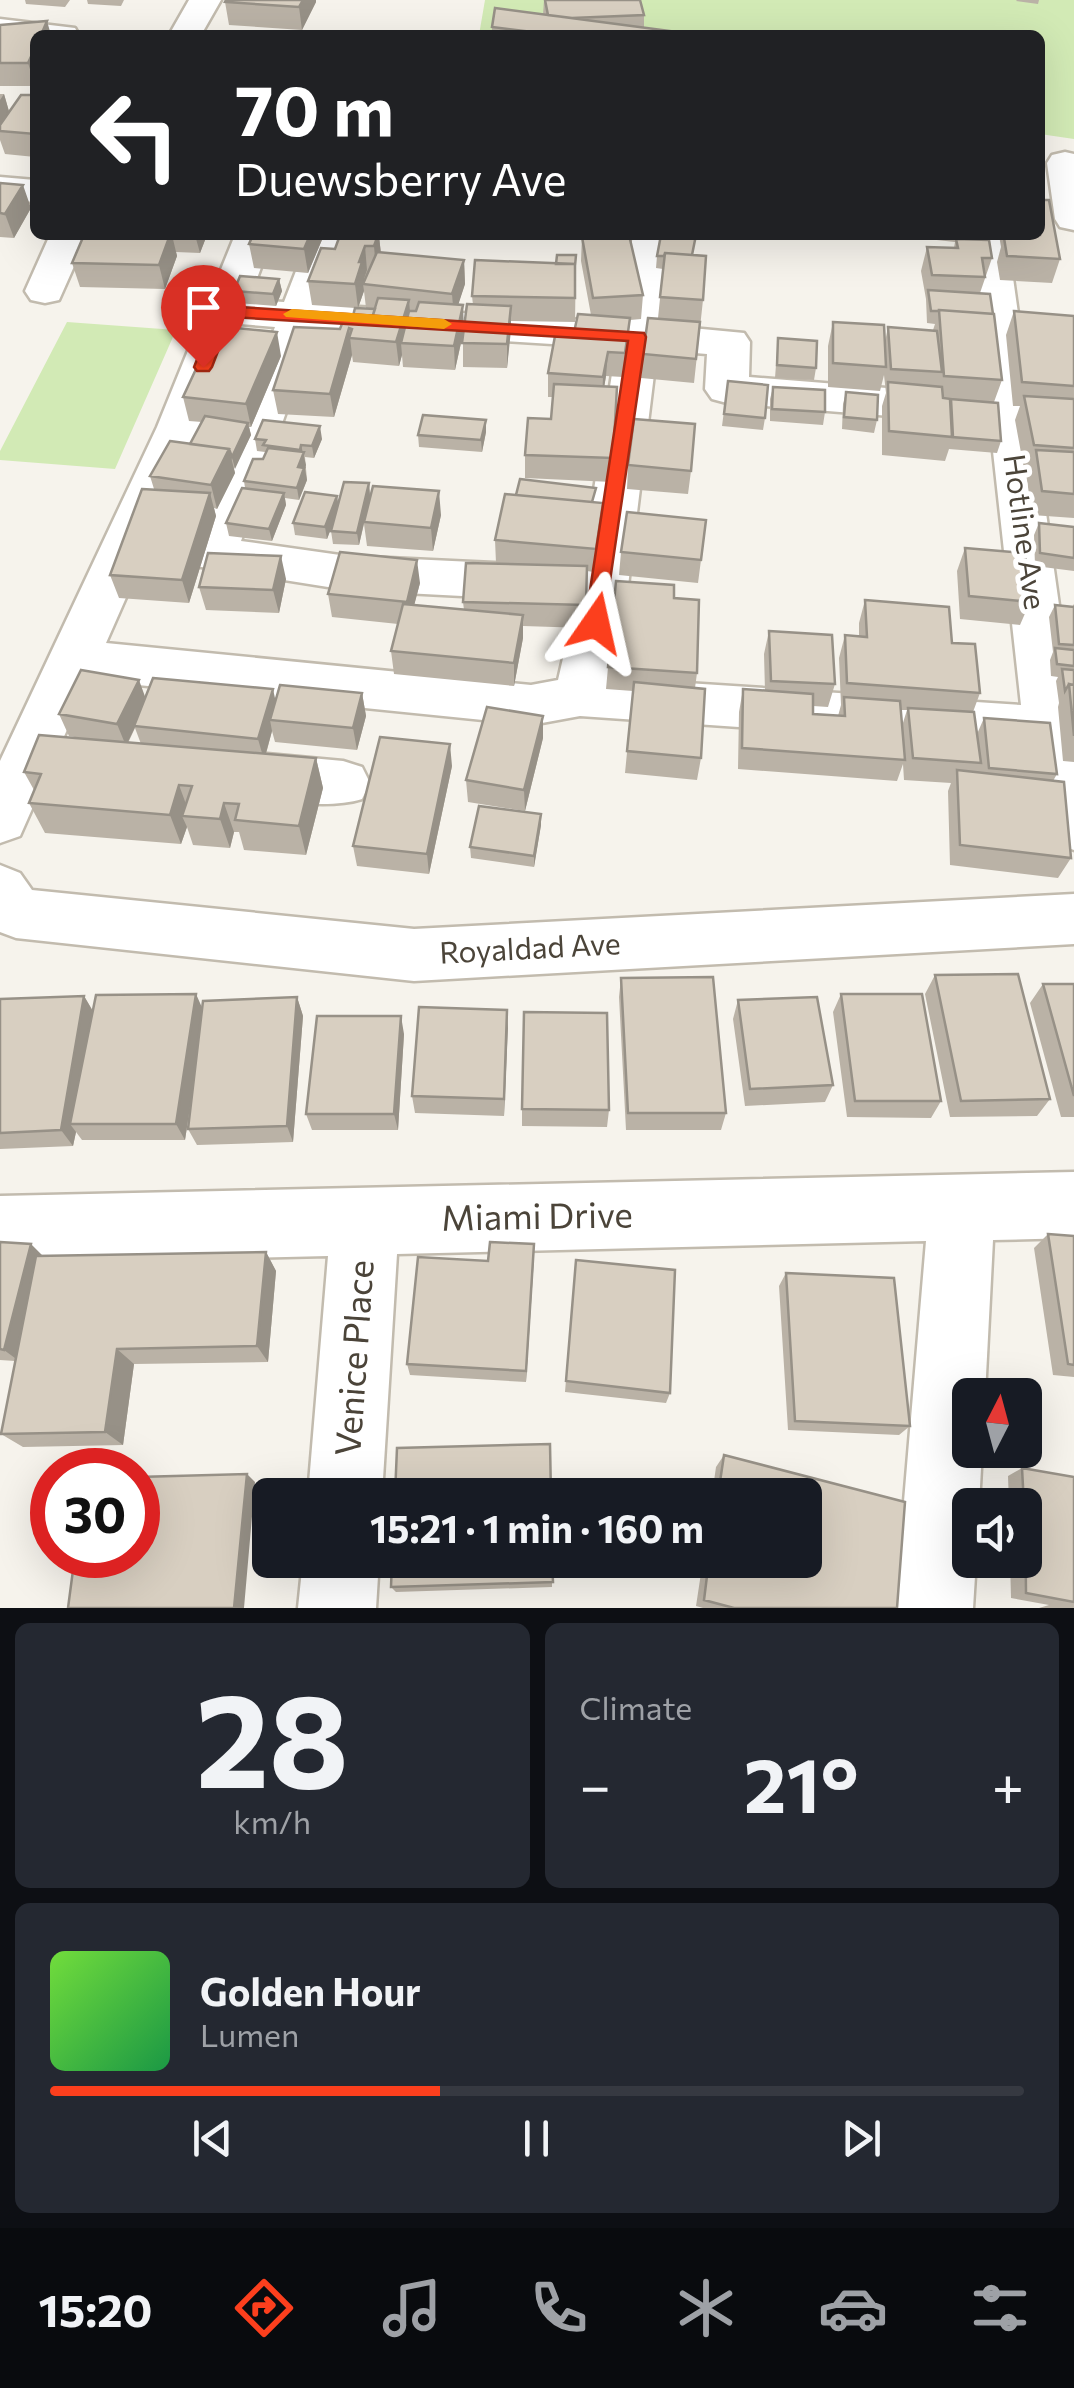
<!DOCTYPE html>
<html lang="en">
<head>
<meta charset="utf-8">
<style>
  :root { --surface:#171b24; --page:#242831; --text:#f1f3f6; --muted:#9ea1a6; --line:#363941; --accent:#fc3f1d }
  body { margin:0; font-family:Commissioner,sans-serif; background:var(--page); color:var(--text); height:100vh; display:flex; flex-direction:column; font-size:38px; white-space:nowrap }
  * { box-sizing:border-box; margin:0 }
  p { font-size:32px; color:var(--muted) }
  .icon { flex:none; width:55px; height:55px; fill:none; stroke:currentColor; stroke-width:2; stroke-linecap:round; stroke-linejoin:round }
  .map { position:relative; height:1608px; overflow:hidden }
  .sheet { display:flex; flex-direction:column; gap:15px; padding:15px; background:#0d0f14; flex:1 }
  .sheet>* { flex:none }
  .hud { position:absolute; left:30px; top:30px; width:1015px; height:210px; border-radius:15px; box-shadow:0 10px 40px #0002; background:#202124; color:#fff; overflow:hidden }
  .needle { width:65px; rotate:6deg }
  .controls { position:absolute; left:952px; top:1378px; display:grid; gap:20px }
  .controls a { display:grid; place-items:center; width:90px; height:90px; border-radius:15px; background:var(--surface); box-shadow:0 10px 40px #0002; font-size:50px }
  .speed { position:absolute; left:30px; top:1448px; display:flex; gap:20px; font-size:50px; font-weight:700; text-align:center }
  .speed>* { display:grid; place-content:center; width:130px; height:130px; border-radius:50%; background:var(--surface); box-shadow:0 10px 40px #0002; line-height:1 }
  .speed .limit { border:15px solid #d22; background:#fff; color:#111 }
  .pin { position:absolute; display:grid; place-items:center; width:85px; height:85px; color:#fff; margin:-102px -42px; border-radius:50% 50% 50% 0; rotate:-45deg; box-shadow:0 0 10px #0007 }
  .pin .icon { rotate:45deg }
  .me { position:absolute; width:110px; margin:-55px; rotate:11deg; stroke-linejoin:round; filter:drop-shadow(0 0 8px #0008) }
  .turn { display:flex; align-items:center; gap:35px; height:210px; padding:0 40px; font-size:45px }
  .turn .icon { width:130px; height:130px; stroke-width:2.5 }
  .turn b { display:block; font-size:70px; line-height:85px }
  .big { font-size:75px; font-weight:700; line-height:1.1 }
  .sheet .card { flex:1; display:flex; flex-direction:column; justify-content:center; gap:15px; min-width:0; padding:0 35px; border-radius:15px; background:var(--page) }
  .sheet .dial { align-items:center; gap:0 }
  .dial b { font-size:130px; line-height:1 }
  .song { display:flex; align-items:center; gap:30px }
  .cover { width:120px; height:120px; border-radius:15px; background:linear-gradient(135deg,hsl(100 70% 55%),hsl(140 70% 35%)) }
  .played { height:10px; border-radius:5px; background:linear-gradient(90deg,var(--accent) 40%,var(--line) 40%) }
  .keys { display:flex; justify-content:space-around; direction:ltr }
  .heat { display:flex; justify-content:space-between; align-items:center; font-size:55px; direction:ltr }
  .sheet .tiles { flex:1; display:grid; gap:15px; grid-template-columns:1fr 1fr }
  .card:last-child { grid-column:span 2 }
  .trip { position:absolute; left:252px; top:1478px; width:570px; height:100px; border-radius:15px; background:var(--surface); box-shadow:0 10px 40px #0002; font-weight:700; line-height:100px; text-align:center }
  .tab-bar { display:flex; height:160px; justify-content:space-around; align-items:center; background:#090b0e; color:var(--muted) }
  .tab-bar .icon { width:70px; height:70px }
  .tab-bar .current { color:var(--accent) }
  .tab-bar b { font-size:45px; color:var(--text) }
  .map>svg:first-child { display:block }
  .green { fill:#d2eab5 }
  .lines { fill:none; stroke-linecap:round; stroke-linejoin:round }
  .minor-casing { stroke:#c2bbae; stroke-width:5 }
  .minor { fill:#fff; fill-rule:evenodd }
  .wall { fill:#bab2a6; fill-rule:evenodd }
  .shaded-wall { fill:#979187 }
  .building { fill:#d8cfc1; stroke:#979187; stroke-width:2.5 }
  .route { fill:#fc3f1d; stroke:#a42913; stroke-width:2.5 }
  .slow { fill:#f59e0b }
  .labels { text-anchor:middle; stroke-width:10; stroke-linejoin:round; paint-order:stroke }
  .street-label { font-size:30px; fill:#4b4439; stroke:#fff }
  .near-street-label { font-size:35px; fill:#4b4439; stroke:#fff }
</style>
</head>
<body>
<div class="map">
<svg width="1074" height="1608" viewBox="0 0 1074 1608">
  <rect width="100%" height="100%" fill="#f6f3ec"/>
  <path class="green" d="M485,0H1074V139L1040,134V35H479Z
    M67,322L176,330L115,469L0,460V451Z"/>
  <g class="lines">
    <defs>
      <path id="minor" d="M189,0H221L201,35H169Z
        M0,19L75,28L79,35H35V42L0,39Z
        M1065,152L1074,154V230L1060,227L1055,219L1047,163L1052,155Z
        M0,177L35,180V202L0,199Z
        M50,235H88L59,300L45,303L31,300L25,291Z
        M235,235H273L249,300L284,302L310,235H348L324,305L619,322L633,235H671L660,325L744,333L750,342L749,377L986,396L969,235H1007L1030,399L1074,403V431L1034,428L1074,711V850L1054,843L1046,827L1029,747L580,716L531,725L89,680L20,836L0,843V761L157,427ZM240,324L275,327L188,554L195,566L347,590L576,602L558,680L531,685L106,643L201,427ZM315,329L616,348L582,567L347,556L241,541ZM657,350L707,354L705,389L712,399L727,403L990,424L1021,705L610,678L628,586Z
        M246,752L343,761L362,767L370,783L362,799C328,810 262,801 227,789L219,774L227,759Z
        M0,865L20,873L32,890L414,929L1074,894V944L414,981L16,938L0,932Z
        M1074,1172V1238L993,1240L985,1395H970V1450H982L979,1505H970V1560H976L973,1608H895L926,1241L397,1254L382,1495H308L328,1256L0,1264V1196Z
        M303,1560H379L376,1608H298Z"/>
    </defs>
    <use href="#minor" class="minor-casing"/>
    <use href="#minor" class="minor"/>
  </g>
  <path class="wall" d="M25,0H70L65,7L26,4Z
    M87,0H124L121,6L88,4Z
    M544,0L644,15V28L700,35H492V27L543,15Z
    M1017,0H1039L1038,4L1016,1Z
    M225,2H316L302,30L229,25Z
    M0,25L35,35V86H0Z
    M0,94H4L9,112L35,95V157L5,154L0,140Z
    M0,183L31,208L14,238L0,237Z
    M84,235H207L200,253L176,252L177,256L165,289L80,287L72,263Z
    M253,235H324L308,273L254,268L249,244Z
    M340,235H395L394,239L379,238L381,252L464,260L465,284L458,304L464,326L473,305L472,296L576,255L575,322L511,321L507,368L463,367V334L455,370L403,367L402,355L399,366L353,362L352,355L334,417L278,414L273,390L353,316L355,308L312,305L308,281L335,249ZM364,291L366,308H358Z
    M891,235H962L961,239L992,258L980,293L1002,380L994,402L1001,441L997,453L949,449L945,461L882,455V406L886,393L884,375L880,391L828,387V346L833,322L885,342L888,327L933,330L935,324L927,323L926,299L921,271L927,247L954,248L955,242Z
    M999,235H1040L1060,259L1052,283L1000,280L997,262L1001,247Z
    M582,237L643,295L641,319L630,320L623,377L606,376L604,387H617L612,482L525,478V455L551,419L553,397H548V373L591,315L581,261Z
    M693,255L703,300L694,383L641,378L643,354L658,318L663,269L656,268L657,256Z
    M279,279L282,291L276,306L237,303L234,291Z
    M1014,311L1074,316V518L1032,515L1026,473L1028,469H1024L1015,420L1020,406H1013L1006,335Z
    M778,338L816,368L814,380L775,378Z
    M281,356L251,427H249L251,435L234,469L235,473L217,509L214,508L216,516L189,603L119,598L110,575L154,489L150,476L190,444L202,422L189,421L183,397Z
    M728,381L765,418L763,430L722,426Z
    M773,387L825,412L823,425L770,421V399Z
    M846,392L877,420L874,433L842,429L843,404Z
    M486,420V432L482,452L419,447L418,435Z
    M255,439H322L314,458L305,457L307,480L299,500L285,498L286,505L272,541L229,536L226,523L245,488L244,481L263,459L265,455V452L257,451Z
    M628,465L691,471L688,494L627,489Z
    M369,483L370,496L441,515L433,551L367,546L364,524L359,545L333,544L331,531L333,523L327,539L295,535L293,523L337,496L338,505Z
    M595,502L602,527L594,572L587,571L585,628L523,626V638L514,686L394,674L391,651L398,624L332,617L328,594L420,583L414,605L464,610L463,602L496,563L495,540Z
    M1039,523L1074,527V571L1035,566L1034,535Z
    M965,548L1030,602L1020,625L960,619L957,571Z
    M621,552L701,560L698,583L619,575Z
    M286,579L279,613L206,610L199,587Z
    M616,581L674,598L697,673L695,688L701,758L697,780L625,773L633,691L606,689Z
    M865,600L952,643L980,693L973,712L977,734L984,718L1057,774L1053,781L1071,858L1058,878L950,865L948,791L951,783L904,780L903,764L897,781L738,769L739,712L743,689L765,691L764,654L769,631L835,684L828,707L813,706V714L838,716L841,705L839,658L845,635L859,636V623ZM901,710H907L902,726Z
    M1074,604V762L1063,761L1058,707L1059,703L1056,681L1058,677L1051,676L1050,660L1053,652L1049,617L1055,605L1072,607Z
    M362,693L366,716L357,750L275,742L272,731L266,754L316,758L323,788L306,855L244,850L239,832H234L230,848L193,845L187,827L181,844L45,833L29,803L34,790L24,772L86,739L69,736L59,714ZM135,728L141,744L128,743Z
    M543,716V738L525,811L468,802L466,780Z
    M452,766L429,874L357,866L353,846Z
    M541,814V825L534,867L471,858L470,847Z
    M935,975L1050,1099L1037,1116L950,1117L925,994Z
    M621,978L726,1113L721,1130H626L619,997Z
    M1043,984H1074V1117H1061L1030,1003Z
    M841,994L941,1101L931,1118L847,1117L833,1012Z
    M84,996L93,1011L202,1008L297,997L303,1016L293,1142L197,1145L188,1129L193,1090L185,1140H82L76,1132L73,1146L0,1149V999Z
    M738,1000L833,1085L825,1102L745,1106L733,1019Z
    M507,1010L504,1116L415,1113L412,1096Z
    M404,1034L398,1130H312L306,1114Z
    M522,1109L609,1110L607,1127L522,1126Z
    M1048,1234L1074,1236V1377L1053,1375L1034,1248Z
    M0,1242L44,1256L266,1252L276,1271L268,1362L134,1364L123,1445L23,1447L1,1434L15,1361L0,1360Z
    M534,1244L526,1382L410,1375L407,1364L488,1261Z
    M576,1260L670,1393L666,1403L565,1392Z
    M786,1273L910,1426L899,1435L788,1430L779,1286Z
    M724,1455L905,1502L897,1608H703L696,1606L703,1560H805V1495H712L716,1467Z
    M1022,1468L1074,1477V1608H1039L1049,1605L1011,1598L1010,1560H1025V1505H1009L1008,1476Z
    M552,1560V1587L396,1592L391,1587Z"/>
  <path class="shaded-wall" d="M303,0H316V2L302,30L299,7Z
    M47,21L51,35H41Z
    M35,48V85L28,63Z
    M4,94L11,118L0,131V100Z
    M23,185L31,208L14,238L5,214Z
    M170,235H172L177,256L165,289L159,265Z
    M195,235H207L200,253Z
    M310,235H324L308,273L304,249Z
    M378,235H379L381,256L376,270L374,246Z
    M365,246L367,270L364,279L365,284H363L364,291L358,308L355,284L359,262Z
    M464,260L465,284L454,318L452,294Z
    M279,279L282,291L276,306L273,294Z
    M409,300L411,324L401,343L402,355L399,366L396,342Z
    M463,305L464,329L455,370L454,346Z
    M511,306V330L507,368V344Z
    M630,318L628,342L623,377L625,353Z
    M349,328L352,355L334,417L330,394Z
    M277,332L281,356L251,427L246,404Z
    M608,352L606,376L602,401L603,377Z
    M486,420V432L482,452L481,440Z
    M248,423L251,435L235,469L232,457Z
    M320,426L322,439L314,458L312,446Z
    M301,445L306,465L305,469L307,480L299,500L297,488L298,467L302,458L300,450Z
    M229,449L235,473L217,509L211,485Z
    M369,483L370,496L359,545L357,533Z
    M439,491L441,515L433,551L431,528Z
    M210,493L216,516L189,603L182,580Z
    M284,493L286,505L272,541L269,529Z
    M337,496L339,508L327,539L325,527Z
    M603,503L602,527L594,572L596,549Z
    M281,556L286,579L279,613L273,590Z
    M417,560L420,583L409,625L407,602Z
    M523,615V638L514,686V663Z
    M139,680L147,702L126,746L117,724Z
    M273,689L278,712L270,720L272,731L264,760L258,739Z
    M362,693L366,716L357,750L353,728Z
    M543,716V738L525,811L524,790Z
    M450,744L452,766L429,874L427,854Z
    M316,758L323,788L306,855L299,826Z
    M179,785L190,815L182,816L187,827L181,844L170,815Z
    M224,803L234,832L230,848L220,819Z
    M541,814V825L534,867V856Z
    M196,994L204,1012L185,1140L176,1124Z
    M84,996L95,1015L70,1124L76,1132L73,1146L61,1130Z
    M297,997L303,1016L293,1142L287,1126Z
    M507,1010L508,1028L504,1116V1099Z
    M401,1016L404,1034L398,1130L394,1114Z
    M31,1244L45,1258L19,1361L4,1350Z
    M534,1244V1258L526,1382V1371Z
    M266,1252L276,1271L268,1362L257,1346Z
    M117,1349L134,1364L123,1445L105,1432Z
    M247,1474L255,1482L244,1608H234Z"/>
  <path class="building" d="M226,0H303L299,7L225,2Z
    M545,0H640L644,15L572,18L548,15Z
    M495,8L700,35H557L492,27Z
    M47,21L41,35H35V48L28,63H0V25Z
    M21,95H35V134L0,131V125Z
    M0,183L23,185L5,214L0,213Z
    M1040,200H1049L1060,259L1007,256L1004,238H1011V235H1040Z
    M84,235H170L159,265L72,263Z
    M253,235H310L304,249L249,244Z
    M340,235H378L374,246H365L359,262H362L355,284L308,281L321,248L335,249Z
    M629,235L643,295L593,298L582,237Z
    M661,235H696L692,255L665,253L664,256H657Z
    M956,239L989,240L992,258H982L985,277L932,275L927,247L958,248Z
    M377,252L464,260L452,294L363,284Z
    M665,253L706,256L703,300L660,297Z
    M557,255H576L575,266V264H556Z
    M475,260L575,264V298L472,296Z
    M240,276L279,279L273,294L234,291Z
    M928,290L990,294L993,314L939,310V311H931Z
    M378,298L409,300L396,342L349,338L352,329L349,328L330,394L273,390L294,327L340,329L345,316L372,318Z
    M419,302L463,305L454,346L401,343L409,311H416Z
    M467,304L511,306L507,344L462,343Z
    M355,308L375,309L372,318L353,316Z
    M939,310L994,314L1002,380L944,376Z
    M1014,311L1074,316V386L1022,382Z
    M578,314L630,318L625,353L608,352L603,377L548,373L555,336L573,337Z
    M648,318L700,322L696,359L643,354Z
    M833,322L884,325L886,367L833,363Z
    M216,326L277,332L246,404L183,397Z
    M888,327L937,331L942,372L891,369Z
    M778,338L817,341L816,368L777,365Z
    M728,381L768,385L765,418L724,414Z
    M888,382L942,387L943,398L951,399L953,437L889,431Z
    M554,384L617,387L613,458L525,455L528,418L551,419Z
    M773,387L825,390V412L772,409Z
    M846,392L878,395L877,420L844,417Z
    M1024,396L1074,399V448L1034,445Z
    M950,399L998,403L1001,441L952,437Z
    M423,415L486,420L481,440L418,435Z
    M205,416L248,423L232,457L229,449L190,444Z
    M634,419L695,424L691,471L628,465Z
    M263,420L320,426L312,446L301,445L300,450L263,445L266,440L255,439Z
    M170,441L229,449L211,485L150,476Z
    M268,448L304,452L298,467L304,468L297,488L244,481L253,459H263Z
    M1036,450L1074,452V494L1042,491Z
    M520,479L596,488L592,502L516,495Z
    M344,482L369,483L357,533L331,531Z
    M373,486L439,491L431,528L364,522Z
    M242,488L284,493L269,529L226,523Z
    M142,489L210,493L182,580L110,575Z
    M305,492L337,496L325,527L293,523Z
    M505,494L603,503L596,549L495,540Z
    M627,512L706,520L701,560L621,552Z
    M1039,523L1074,527V558L1040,553Z
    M965,548L1025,553L1030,602L969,596Z
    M340,552L417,560L407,602L328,594Z
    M208,553L281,556L273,590L199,587Z
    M466,563L587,566L586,605L463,602Z
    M616,581L674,585V598L699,600L697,673L608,667Z
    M865,600L949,607L952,643L975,644L980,693L847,683L845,635L867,637Z
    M403,604L523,615L514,663L391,651Z
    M1055,605L1074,607V645L1059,644Z
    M769,631L832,635L835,684L771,681Z
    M1055,648L1074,650V666L1057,664Z
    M1062,669L1074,670V685L1069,684L1065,691Z
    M81,670L139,680L117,724L59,714Z
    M153,678L273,689L258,739L134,726Z
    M634,682L705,689L701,758L627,751Z
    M1069,684L1074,685V736Z
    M280,685L362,693L353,728L270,720Z
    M743,689L813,694V714L845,716L844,697L900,701L905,760L742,748Z
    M487,707L543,716L524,790L466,780Z
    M908,708L974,712L981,763L913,758Z
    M984,718L1050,723L1057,774L989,768Z
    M39,735L316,758L299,826L235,820L239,804L224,803L220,819L182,816L192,786L179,785L170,815L29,803L41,774L24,772Z
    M380,737L450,744L427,854L353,846Z
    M957,770L1064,782L1071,858L960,845Z
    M479,806L541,814L534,856L470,847Z
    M1018,974L1050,1099L961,1101L935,975Z
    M713,977L726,1113H628L621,978Z
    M1043,984H1074V1096Z
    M196,994L176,1124H70L96,995Z
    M841,994H922L941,1101H855Z
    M84,996L61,1130L0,1133V999Z
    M297,997L287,1126L188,1129L203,1001Z
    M817,997L833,1085L750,1089L738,1000Z
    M419,1007L507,1010L504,1099L412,1096Z
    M524,1012L607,1013L609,1110L522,1109Z
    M317,1016H401L394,1114H306Z
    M1048,1234L1074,1236V1365L1068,1364Z
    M0,1242L31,1244L4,1350L0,1349Z
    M490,1242L534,1244L526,1371L407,1364L418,1257L488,1261Z
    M266,1252L257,1346L117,1349L105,1432L1,1434L36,1256Z
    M576,1260L675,1270L670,1393L566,1381Z
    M786,1273L894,1278L910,1426L795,1421Z
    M550,1444L551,1495H395L397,1448Z
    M724,1455L905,1502L897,1608H734L704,1600L709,1560H805V1495H718Z
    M1022,1468L1074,1477V1602L1026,1593L1025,1505H1024Z
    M247,1474L234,1608H68L75,1555H138V1477Z
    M392,1560H552L553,1582L391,1587Z"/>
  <path class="route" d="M224,306L644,333L646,337L603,628L596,630L585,623L628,341L231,317L212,367L209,371H197L194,367L216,311Z"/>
  <path class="slow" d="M292,309L444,319L452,324L444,329L286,317L283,314Z"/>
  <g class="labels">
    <g class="street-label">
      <text transform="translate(1024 532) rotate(82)" y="10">Hotline Ave</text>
      <text transform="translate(530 949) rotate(-3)" y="10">Royaldad Ave</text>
    </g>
    <g class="near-street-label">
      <text transform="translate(537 1217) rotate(-1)" y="12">Miami Drive</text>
      <text transform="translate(355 1358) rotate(-86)" y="12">Venice Place</text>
    </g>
  </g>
</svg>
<div class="controls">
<a><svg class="needle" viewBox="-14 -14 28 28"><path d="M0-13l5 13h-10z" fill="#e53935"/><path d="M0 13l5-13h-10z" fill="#9ea1a6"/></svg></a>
<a><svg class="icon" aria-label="sound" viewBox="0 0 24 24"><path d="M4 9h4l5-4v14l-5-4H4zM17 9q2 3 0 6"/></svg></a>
</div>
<div class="speed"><div class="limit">30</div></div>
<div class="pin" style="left:203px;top:367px;background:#d93025"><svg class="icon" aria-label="arrive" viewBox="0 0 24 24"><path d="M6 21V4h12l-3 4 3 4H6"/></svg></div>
<svg class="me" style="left:596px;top:623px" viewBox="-20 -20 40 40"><path d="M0-17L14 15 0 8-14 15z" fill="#fc3f1d" stroke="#fff" stroke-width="4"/></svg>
<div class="trip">15:21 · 1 min · 160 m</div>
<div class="hud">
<div class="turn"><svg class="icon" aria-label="left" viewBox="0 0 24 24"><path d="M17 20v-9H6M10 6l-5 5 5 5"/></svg><div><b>70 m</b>Duewsberry Ave</div></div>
</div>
</div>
<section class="sheet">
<div class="tiles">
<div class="card dial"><b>28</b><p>km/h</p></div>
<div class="card"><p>Climate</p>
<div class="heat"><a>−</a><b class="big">21°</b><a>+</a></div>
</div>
<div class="card">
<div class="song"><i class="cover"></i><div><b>Golden Hour</b><p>Lumen</p></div></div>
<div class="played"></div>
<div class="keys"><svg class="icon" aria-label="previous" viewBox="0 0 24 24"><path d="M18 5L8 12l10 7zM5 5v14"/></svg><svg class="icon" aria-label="pause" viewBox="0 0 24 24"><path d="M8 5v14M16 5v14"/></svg><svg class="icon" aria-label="next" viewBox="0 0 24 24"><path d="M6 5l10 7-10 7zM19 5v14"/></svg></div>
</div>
</div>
</section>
<nav class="tab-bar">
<b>15:20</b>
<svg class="icon current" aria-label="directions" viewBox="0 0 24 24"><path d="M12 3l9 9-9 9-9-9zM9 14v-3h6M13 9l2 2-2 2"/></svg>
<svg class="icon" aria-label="music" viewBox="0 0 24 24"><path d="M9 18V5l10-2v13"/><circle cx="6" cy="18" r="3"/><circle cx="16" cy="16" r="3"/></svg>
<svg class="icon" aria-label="phone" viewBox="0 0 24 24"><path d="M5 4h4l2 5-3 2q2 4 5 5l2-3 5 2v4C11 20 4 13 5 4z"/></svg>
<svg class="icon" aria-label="climate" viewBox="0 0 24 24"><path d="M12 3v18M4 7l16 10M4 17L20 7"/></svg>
<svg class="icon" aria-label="car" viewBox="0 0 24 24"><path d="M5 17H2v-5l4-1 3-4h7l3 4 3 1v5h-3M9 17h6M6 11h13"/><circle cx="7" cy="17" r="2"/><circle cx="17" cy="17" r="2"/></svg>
<svg class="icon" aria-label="filters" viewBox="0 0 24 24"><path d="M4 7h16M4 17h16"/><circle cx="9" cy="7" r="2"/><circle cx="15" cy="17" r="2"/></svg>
</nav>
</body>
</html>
